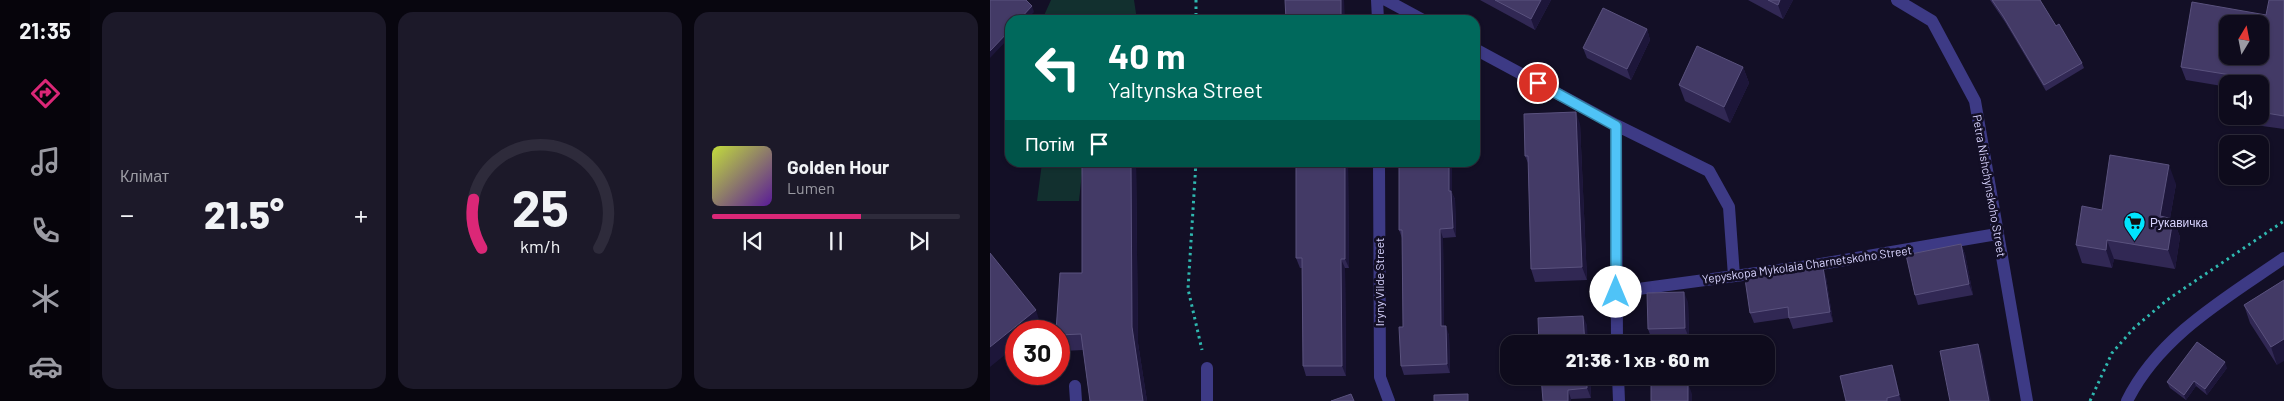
<!DOCTYPE html>
<html lang="uk">
<head>
<meta charset="utf-8">
<style>
  :root { --surface:#0e0b1c; --page:#1c1929; --text:#f1f3f6; --muted:#9b9ba3; --line:#2e2b3b; --accent:#db2777 }
  body { margin:0; font-family:Barlow,sans-serif; background:var(--page); color:var(--text); height:100vh; display:flex; flex-direction:column; font-size:19px; white-space:nowrap }
  * { box-sizing:border-box; margin:0 }
  p { font-size:16px; color:var(--muted) }
  .icon { flex:none; width:28px; height:28px; fill:none; stroke:currentColor; stroke-width:2; stroke-linecap:round; stroke-linejoin:round }
  .map { position:relative; flex:1; overflow:hidden }
  .details { display:flex; flex-direction:column; gap:12px; padding:12px; background:#08060f; width:900px }
  .details>* { flex:none }
  .guide { position:absolute; left:15px; top:15px; width:475px; height:152px; border-radius:15px; box-shadow:0 1px 4px #0004,0 0 0 1px var(--line); background:#00695c; color:#fff; overflow:hidden }
  .needle { width:32px; rotate:10deg }
  .buttons { position:absolute; left:1229px; top:15px; display:grid; gap:10px }
  .buttons a { display:grid; place-items:center; width:50px; height:50px; border-radius:10px; background:var(--surface); box-shadow:0 1px 4px #0004,0 0 0 1px var(--line); font-size:25px }
  .speed { position:absolute; left:15px; top:320px; display:flex; gap:10px; font-size:25px; font-weight:700; text-align:center }
  .speed>* { display:grid; place-content:center; width:65px; height:65px; border-radius:50%; background:var(--surface); box-shadow:0 1px 4px #0004,0 0 0 1px var(--line); line-height:1 }
  .speed .limit { border:8px solid #d22; background:#fff; color:#111 }
  .pin { position:absolute; display:grid; place-items:center; width:42px; height:42px; color:#fff; margin:-21px; border:2px solid #fff; border-radius:50%; box-shadow:0 1px 5px #0007 }
  .me { position:absolute; width:55px; margin:-28px; rotate:0deg; stroke-linejoin:round; filter:drop-shadow(0 0 4px #0008) }
  .turn { display:flex; align-items:center; gap:18px; height:105px; padding:0 20px; font-size:22px }
  .turn .icon { width:65px; height:65px; stroke-width:2.5 }
  .turn b { display:block; font-size:35px; line-height:42px }
  .then { display:flex; align-items:center; height:48px; padding:0 20px; background:#0003; gap:10px; font-size:19px }
  .big { font-size:38px; font-weight:800; line-height:1.1 }
  .details .tile { flex:1; display:flex; flex-direction:column; justify-content:center; gap:8px; min-width:0; padding:0 18px; border-radius:15px; background:var(--page) }
  .details .dial { align-items:center; gap:0 }
  .dial svg { height:130px; overflow:visible; fill:none; stroke:var(--line); stroke-width:7; stroke-linecap:round; text-anchor:middle }
  .dial text { fill:var(--text); stroke:none }
  .song { display:flex; align-items:center; gap:15px }
  .cover { width:60px; height:60px; border-radius:8px; background:linear-gradient(135deg,hsl(70 70% 55%),hsl(270 70% 35%)) }
  .played { height:5px; border-radius:2px; background:linear-gradient(90deg,var(--accent) 60%,var(--line) 60%) }
  .keys { display:flex; justify-content:space-around; direction:ltr }
  .heat { display:flex; justify-content:space-between; align-items:center; font-size:28px; direction:ltr }
  .details .tiles { flex:1; display:grid; gap:12px; grid-template-columns:repeat(3,1fr) }
  .trip { position:absolute; left:510px; top:335px; width:275px; height:50px; border-radius:15px; background:var(--surface); box-shadow:0 1px 4px #0004,0 0 0 1px var(--line); font-weight:800; line-height:50px; text-align:center }
  main { display:flex; flex:1; min-height:0 }
  .tabs { display:flex; flex-direction:column; width:90px; justify-content:space-around; align-items:center; background:#06040b; color:var(--muted) }
  .tabs .icon { width:35px; height:35px }
  .tabs .selected { color:var(--accent) }
  .tabs b { font-size:22px; color:var(--text) }
  .map>svg:first-child { display:block }
  .green { fill:#12302f }
  .lines { fill:none; stroke-linecap:round; stroke-linejoin:round }
  .path { stroke:#2fb8b0; stroke-width:3; stroke-dasharray:2.5 4; stroke-linecap:butt }
  .street { stroke:#3d3a85; stroke-width:12 }
  .wall { fill:#312854 }
  .shaded-wall { fill:#1d163a }
  .building { fill:#433a66; stroke:#5a527e; fill-rule:evenodd }
  .route-casing { stroke:#337fa1; stroke-width:12 }
  .route { stroke:#4fc3f7; stroke-width:9 }
  .labels { text-anchor:middle; stroke-width:5; stroke-linejoin:round; paint-order:stroke }
  .street-label { font-size:12px; fill:#d9d4ff; stroke:#130f26 }
  .poi-label { font-size:12px; fill:#d9d4ff; stroke:#130f26; text-anchor:start }
</style>
</head>
<body>
<main>
<nav class="tabs">
<b>21:35</b>
<svg class="icon selected" aria-label="directions" viewBox="0 0 24 24"><path d="M12 3l9 9-9 9-9-9zM9 14v-3h6M13 9l2 2-2 2"/></svg>
<svg class="icon" aria-label="music" viewBox="0 0 24 24"><path d="M9 18V5l10-2v13"/><circle cx="6" cy="18" r="3"/><circle cx="16" cy="16" r="3"/></svg>
<svg class="icon" aria-label="phone" viewBox="0 0 24 24"><path d="M5 4h4l2 5-3 2q2 4 5 5l2-3 5 2v4C11 20 4 13 5 4z"/></svg>
<svg class="icon" aria-label="climate" viewBox="0 0 24 24"><path d="M12 3v18M4 7l16 10M4 17L20 7"/></svg>
<svg class="icon" aria-label="car" viewBox="0 0 24 24"><path d="M5 17H2v-5l4-1 3-4h7l3 4 3 1v5h-3M9 17h6M6 11h13"/><circle cx="7" cy="17" r="2"/><circle cx="17" cy="17" r="2"/></svg>
</nav>
<section class="details">
<div class="tiles">
<div class="tile"><p>Клімат</p>
<div class="heat"><a>−</a><b class="big">21.5°</b><a>+</a></div>
</div>
<div class="tile dial"><svg viewBox="0 0 100 80">
<path d="M14 69A42 42 0 1 1 86 69"/>
<path d="M14 69A42 42 0 0 1 9 39" stroke="#db2777"/>
<text x="50" y="56" font-size="32" font-weight="700">25</text>
<text x="50" y="72" font-size="11">km/h</text>
</svg></div>
<div class="tile">
<div class="song"><i class="cover"></i><div><b>Golden Hour</b><p>Lumen</p></div></div>
<div class="played"></div>
<div class="keys"><svg class="icon" aria-label="previous" viewBox="0 0 24 24"><path d="M18 5L8 12l10 7zM5 5v14"/></svg><svg class="icon" aria-label="pause" viewBox="0 0 24 24"><path d="M8 5v14M16 5v14"/></svg><svg class="icon" aria-label="next" viewBox="0 0 24 24"><path d="M6 5l10 7-10 7zM19 5v14"/></svg></div>
</div>
</div>
</section>
<div class="map">
<svg width="1294" height="401" viewBox="0 0 1294 401">
  <rect width="100%" height="100%" fill="#130f26"/>
  <path class="green" d="M61,0H144L147,20H52Z
    M52,163H93L89,201H47Z"/>
  <g class="lines">
    <path class="path" d="M206,0V20
      M206,162L198,289L212,350
      M1100,401L1122,353L1144,328L1177,300L1294,221"/>
    <path class="street" d="M387,0L388,20
      M396,0L433,20
      M907,0L942,21L985,101L1037,401
      M485,49L626,125L719,171L739,207L744,276
      M626,125L627,344
      M389,162L390,377L399,401
      M626,292L819,266L1007,234
      M217,368V401
      M628,376L629,401
      M85,386L86,401
      M1137,401C1169,336 1236,298 1294,258"/>
  </g>
  <path class="wall" d="M490,0H561L545,30Z
    M758,0H803L793,19Z
    M1000,0H1050L1066,26L1092,63L1094,68L1056,91L1015,22Z
    M1294,0V129L1265,125L1262,116H1270V84H1238V87L1196,80L1191,67L1276,15Z
    M657,29L660,40L641,80L597,58L593,48Z
    M753,67L759,83L740,123L695,101L689,85Z
    M590,124L597,280L545,282L541,269L538,163L535,156Z
    M92,162H146L148,343L157,401H100L93,350L72,351L69,342V331L92,273Z
    M306,162H358L359,268H355L356,376H316L313,366L312,268H310L306,258Z
    M1186,184L1180,218L1183,219L1190,237L1185,269L1124,259L1122,268L1092,263L1086,245L1112,210Z
    M462,193L465,199L466,237L453,238L454,326L459,335L460,373L414,375L411,366L413,327L412,238L409,230Z
    M971,244L975,254L983,295L928,305L925,295Z
    M836,277L843,322L803,329L799,318L764,323L760,313Z
    M1294,280L1287,365L1260,323L1254,305Z
    M698,302L699,338L662,340L658,329Z
    M1237,368L1217,395L1206,386L1196,400L1180,388L1177,382Z
    M905,375L911,401H856Z
    M600,376L601,398L581,399V401H553Z"/>
  <path class="shaded-wall" d="M351,0H354L355,20H351Z
    M551,0H561L545,30L541,19Z
    M790,0H803L793,19L788,5Z
    M42,6L44,12L36,20H29Z
    M657,29L660,40L641,80L637,69Z
    M20,30V37L0,58V51Z
    M753,67L759,83L740,123L734,107Z
    M586,112L590,124L597,280L592,267Z
    M141,162H146L148,343L157,401H153L142,327Z
    M355,162H358L359,268L355,259Z
    M459,162H462V193L465,199L466,237L463,228L459,191Z
    M1179,165L1186,184L1177,235L1170,216Z
    M1183,219L1190,237L1185,269L1178,250Z
    M450,229L453,238L454,335L451,326Z
    M1117,240L1124,259L1122,268L1116,250Z
    M971,244L975,254L983,295L979,284Z
    M351,259L355,268L356,376L352,366Z
    M833,267L836,277L843,322L840,312Z
    M694,292L698,302L699,338L695,328Z
    M46,310L51,326L45,331H26V346L0,367V347Z
    M593,316L597,325L598,344H595Z
    M456,326L459,335L460,373L457,364Z
    M1294,339V361L1287,365L1281,347Z
    M988,344L992,354L1001,401H999Z
    M1235,362L1237,368L1217,395L1215,389Z
    M902,365L905,375L911,401L909,395Z
    M597,376H600L601,398L597,388Z
    M1204,381L1206,386L1196,400L1194,395Z
    M698,383L702,394V401H698Z
    M578,390L581,399V401H578Z"/>
  <path class="building" d="M0,0H36L42,6L29,20H20V30L0,51Z
    M295,0H351V20H296Z
    M505,0H551L541,19Z
    M778,0H790L788,5Z
    M1002,0H1050L1066,26L1069,24L1092,63L1054,85L1013,16Z
    M1279,0H1294V116L1270,112V84H1265L1266,79L1191,67L1202,2L1276,15ZM1238,24H1270V56H1238Z
    M613,8L657,29L637,69L593,48Z
    M707,46L753,67L734,107L689,85Z
    M586,112L592,267L541,269L538,156H535L534,114Z
    M1120,155L1179,165L1170,216L1183,219L1178,250L1117,240L1116,250L1086,245L1092,206L1112,210Z
    M92,162H141L142,327L153,401H100L91,334L69,335V331H66L70,273H92Z
    M306,162H355V259H351L352,366H313L312,258H306Z
    M409,162H459V191H461L463,228L450,229L451,326H456L457,364L411,366L409,327H413L412,230H409Z
    M971,244L979,284L925,295L916,255Z
    M0,253L46,310L0,347Z
    M833,267L840,312L799,318L798,307L760,313L755,279Z
    M1294,280V339L1281,347L1254,305Z
    M694,292L695,328L658,329L657,293Z
    M593,316L595,344H549L548,318Z
    M1207,342L1235,362L1215,389L1204,381L1194,395L1177,382Z
    M988,344L999,401H960L950,351Z
    M902,365L909,395L897,398V401H856L850,376Z
    M551,376H597V388L578,390V401H553Z
    M661,383H698V401H661Z
    M361,394L364,401H341Z
    M478,394V401H444V395Z"/>
  <g class="lines">
    <defs>
      <path id="route" d="M548,83L626,126V292"/>
    </defs>
    <use href="#route" class="route-casing"/>
    <use href="#route" class="route"/>
  </g>
  <defs>
    <symbol id="supermarket-pin" viewBox="-11 -11 22 30"><path d="M0 17L-7.5 6A9.5 9.5 0 1 1 7.5 6Z" fill="#00e5ff" stroke="#130f26"/><path d="M-6-5.5h2.5l.6 2H6L4.5 2H-2.5L-4.4-4H-6ZM-1.5 3.2a1.3 1.3 0 1 0 .1 0ZM3 3.2a1.3 1.3 0 1 0 .1 0Z" fill="#111"/></symbol>
  </defs>
  <g fill-rule="evenodd">
    <use href="#supermarket-pin" x="1132" y="210" width="25" height="34"/>
  </g>
  <g class="labels">
    <g class="street-label">
      <text transform="translate(999 186) rotate(80)" y="4">Petra Nishchynskoho Street</text>
      <text transform="translate(817 265) rotate(-8)" y="4">Yepyskopa Mykolaia Charnetskoho Street</text>
      <text transform="translate(390 282) rotate(-90)" y="4">Iryny Vilde Street</text>
    </g>
    <g class="poi-label">
      <text x="1160" y="227">Рукавичка</text>
    </g>
  </g>
</svg>
<div class="buttons">
<a><svg class="needle" viewBox="-14 -14 28 28"><path d="M0-13l5 13h-10z" fill="#e53935"/><path d="M0 13l5-13h-10z" fill="#9b9ba3"/></svg></a>
<a><svg class="icon" aria-label="sound" viewBox="0 0 24 24"><path d="M4 9h4l5-4v14l-5-4H4zM17 9q2 3 0 6"/></svg></a>
<a><svg class="icon" aria-label="layers" viewBox="0 0 24 24"><path d="M12 4l9 5-9 5-9-5zM3 14l9 5 9-5"/></svg></a>
</div>
<div class="speed"><div class="limit">30</div></div>
<div class="pin" style="left:548px;top:83px;background:#d93025"><svg class="icon" aria-label="arrive" viewBox="0 0 24 24"><path d="M6 21V4h12l-3 4 3 4H6"/></svg></div>
<svg class="me" style="left:626px;top:292px" viewBox="-20 -20 40 40"><circle r="19" fill="#fff"/><path d="M0-13L10 11 0 6-10 11z" fill="#4fc3f7"/></svg>
<div class="trip">21:36 · 1 хв · 60 m</div>
<div class="guide">
<div class="turn"><svg class="icon" aria-label="left" viewBox="0 0 24 24"><path d="M17 20v-9H6M10 6l-5 5 5 5"/></svg><div><b>40 m</b>Yaltynska Street</div></div>
<div class="then">Потім<svg class="icon" aria-label="arrive" viewBox="0 0 24 24"><path d="M6 21V4h12l-3 4 3 4H6"/></svg></div>
</div>
</div>
</main>
</body>
</html>
